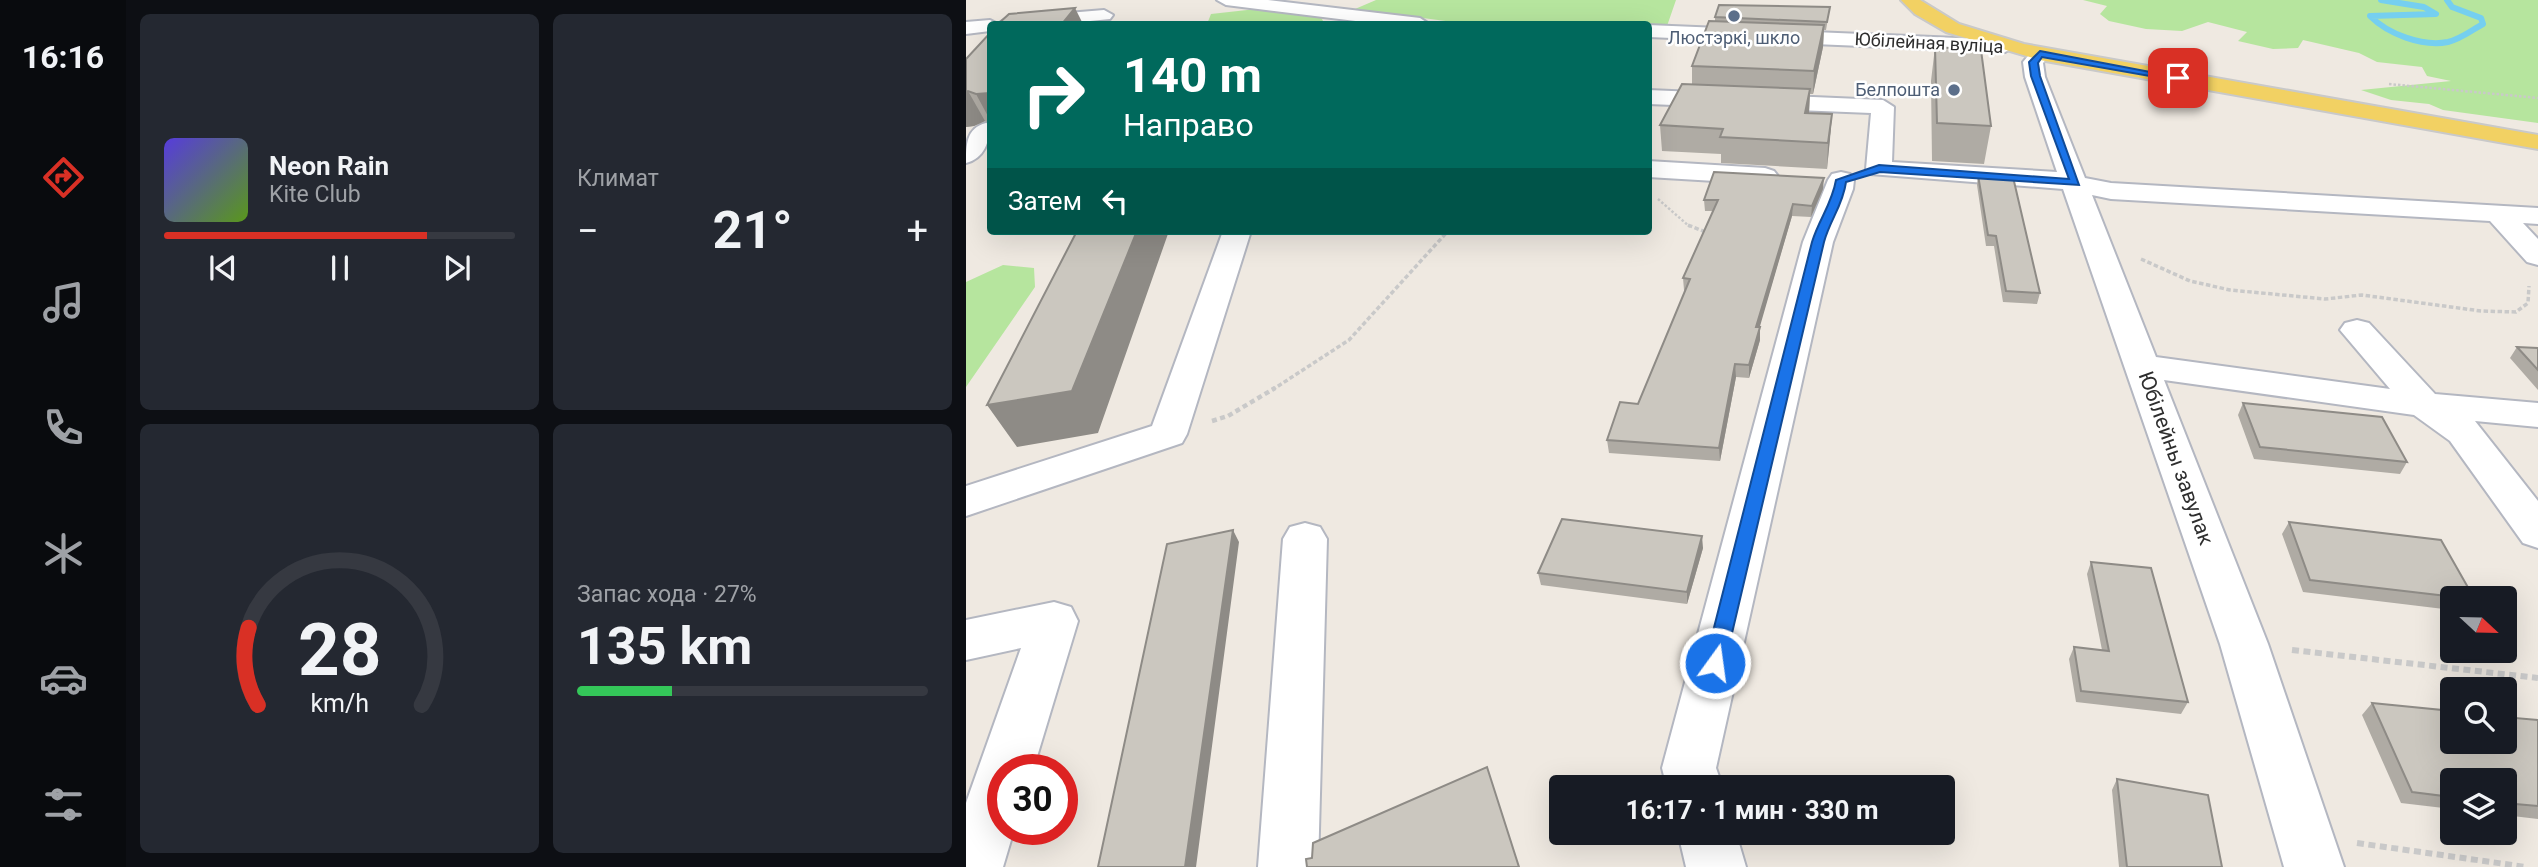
<!DOCTYPE html>
<html lang="ru">
<head>
<meta charset="utf-8">
<style>
  :root { --surface:#171b24; --page:#242831; --text:#f1f3f6; --muted:#9ea1a6; --line:#363941; --accent:#d93025 }
  body { margin:0; font-family:Roboto,sans-serif; background:var(--page); color:var(--text); height:100vh; display:flex; flex-direction:column; font-size:26px; white-space:nowrap }
  * { box-sizing:border-box; margin:0 }
  p { font-size:23px; color:var(--muted) }
  .icon { flex:none; width:38px; height:38px; fill:none; stroke:currentColor; stroke-width:2; stroke-linecap:round; stroke-linejoin:round }
  .map { position:relative; flex:1; overflow:hidden }
  .side { display:flex; flex-direction:column; gap:14px; padding:14px; background:#0d0f14; width:840px }
  .side>* { flex:none }
  .guide { position:absolute; left:21px; top:21px; width:665px; height:214px; border-radius:7px; box-shadow:0 7px 28px #0002; background:#00695c; color:#fff; overflow:hidden }
  .needle { width:46px; rotate:112deg }
  .controls { position:absolute; left:1474px; top:586px; display:grid; gap:14px }
  .controls a { display:grid; place-items:center; width:77px; height:77px; border-radius:7px; background:var(--surface); box-shadow:0 7px 28px #0002; font-size:35px }
  .speed { position:absolute; left:21px; top:754px; display:flex; gap:14px; font-size:35px; font-weight:700; text-align:center }
  .speed>* { display:grid; place-content:center; width:91px; height:91px; border-radius:50%; background:var(--surface); box-shadow:0 7px 28px #0002; line-height:1 }
  .speed .limit { border:10px solid #d22; background:#fff; color:#111 }
  .pin { position:absolute; display:grid; place-items:center; width:60px; height:60px; color:#fff; margin:-30px; border-radius:14px; box-shadow:0 4px 10px #0006 }
  .me { position:absolute; width:77px; margin:-38px; rotate:14deg; stroke-linejoin:round; filter:drop-shadow(0 0 5px #0008) }
  .turn { display:flex; align-items:center; gap:24px; height:147px; padding:0 21px; font-size:32px }
  .turn .icon { width:91px; height:91px; stroke-width:2.5 }
  .turn b { display:block; font-size:49px; line-height:60px }
  .then { display:flex; align-items:center; height:66px; padding:0 21px; background:#0003; gap:14px; font-size:26px }
  .big { font-size:52px; font-weight:700; line-height:1.1 }
  .side .widget { flex:1; display:flex; flex-direction:column; justify-content:center; gap:10px; min-width:0; padding:0 24px; border-radius:10px; background:var(--page) }
  .side .dial { align-items:center; gap:0 }
  .dial svg { height:182px; overflow:visible; fill:none; stroke:var(--line); stroke-width:7; stroke-linecap:round; text-anchor:middle }
  .dial text { fill:var(--text); stroke:none }
  .song { display:flex; align-items:center; gap:21px }
  .cover { width:84px; height:84px; border-radius:10px; background:linear-gradient(135deg,hsl(250 70% 55%),hsl(90 70% 35%)) }
  .played { height:7px; border-radius:4px; background:linear-gradient(90deg,var(--accent) 75%,var(--line) 75%) }
  .keys { display:flex; justify-content:space-around; direction:ltr }
  .heat { display:flex; justify-content:space-between; align-items:center; font-size:38px; direction:ltr }
  .charge { height:10px; border-radius:5px; background:linear-gradient(90deg,#34c759 27%,var(--line) 0) }
  .side .tiles { flex:1; display:grid; gap:14px; grid-template-columns:repeat(2,1fr) }
  .trip { position:absolute; left:583px; top:775px; width:406px; height:70px; border-radius:7px; background:var(--surface); box-shadow:0 7px 28px #0002; font-weight:700; line-height:70px; text-align:center }
  main { display:flex; flex:1; min-height:0 }
  .dock { display:flex; flex-direction:column; width:126px; justify-content:space-around; align-items:center; background:#090b0e; color:var(--muted) }
  .dock .icon { width:49px; height:49px }
  .dock .active { color:var(--accent) }
  .dock b { font-size:32px; color:var(--text) }
  .map>svg:first-child { display:block }
  .green { fill:#b6e59e }
  .lines { fill:none; stroke-linecap:round; stroke-linejoin:round }
  .stream { stroke:#75cff0; stroke-width:6 }
  .minor-casing { stroke:#b4b7c1; stroke-width:4 }
  .major-casing { stroke:#c9c9c9; stroke-width:4 }
  .path-far3 { stroke:#c9c9c9; stroke-width:2.5; stroke-dasharray:2.5 2; stroke-linecap:butt }
  .path-far2 { stroke:#c9c9c9; stroke-width:3.5; stroke-dasharray:4.5 2.5; stroke-linecap:butt }
  .path-far1 { stroke:#c9c9c9; stroke-width:4.5; stroke-dasharray:5 3.5; stroke-linecap:butt }
  .path { stroke:#c9c9c9; stroke-width:6; stroke-dasharray:7 4.5; stroke-linecap:butt }
  .minor { fill:#fff; fill-rule:evenodd }
  .major { fill:#f2d163; fill-rule:evenodd }
  .wall { fill:#afaba4 }
  .shaded-wall { fill:#8e8b86 }
  .building { fill:#cbc7bf; stroke:#8e8b86; stroke-width:2 }
  .route { fill:#1a73e8; stroke:#114b97; stroke-width:2 }
  .service-dot { fill:#5c6f8a; stroke:#fff; stroke-width:2.5 }
  .labels { text-anchor:middle; stroke-width:5; stroke-linejoin:round; paint-order:stroke }
  .far-service-label { font-size:18px; fill:#4e5e75; stroke:#fff }
  .far-street-label { font-size:18px; fill:#2e2e2e; stroke:#fff }
  .street-label { font-size:21px; fill:#2e2e2e; stroke:#fff }
</style>
</head>
<body>
<main>
<nav class="dock">
<b>16:16</b>
<svg class="icon active" aria-label="directions" viewBox="0 0 24 24"><path d="M12 3l9 9-9 9-9-9zM9 14v-3h6M13 9l2 2-2 2"/></svg>
<svg class="icon" aria-label="music" viewBox="0 0 24 24"><path d="M9 18V5l10-2v13"/><circle cx="6" cy="18" r="3"/><circle cx="16" cy="16" r="3"/></svg>
<svg class="icon" aria-label="phone" viewBox="0 0 24 24"><path d="M5 4h4l2 5-3 2q2 4 5 5l2-3 5 2v4C11 20 4 13 5 4z"/></svg>
<svg class="icon" aria-label="climate" viewBox="0 0 24 24"><path d="M12 3v18M4 7l16 10M4 17L20 7"/></svg>
<svg class="icon" aria-label="car" viewBox="0 0 24 24"><path d="M5 17H2v-5l4-1 3-4h7l3 4 3 1v5h-3M9 17h6M6 11h13"/><circle cx="7" cy="17" r="2"/><circle cx="17" cy="17" r="2"/></svg>
<svg class="icon" aria-label="filters" viewBox="0 0 24 24"><path d="M4 7h16M4 17h16"/><circle cx="9" cy="7" r="2"/><circle cx="15" cy="17" r="2"/></svg>
</nav>
<section class="side">
<div class="tiles">
<div class="widget">
<div class="song"><i class="cover"></i><div><b>Neon Rain</b><p>Kite Club</p></div></div>
<div class="played"></div>
<div class="keys"><svg class="icon" aria-label="previous" viewBox="0 0 24 24"><path d="M18 5L8 12l10 7zM5 5v14"/></svg><svg class="icon" aria-label="pause" viewBox="0 0 24 24"><path d="M8 5v14M16 5v14"/></svg><svg class="icon" aria-label="next" viewBox="0 0 24 24"><path d="M6 5l10 7-10 7zM19 5v14"/></svg></div>
</div>
<div class="widget"><p>Климат</p>
<div class="heat"><a>−</a><b class="big">21°</b><a>+</a></div>
</div>
<div class="widget dial"><svg viewBox="0 0 100 80">
<path d="M14 69A42 42 0 1 1 86 69"/>
<path d="M14 69A42 42 0 0 1 10 35" stroke="#d93025"/>
<text x="50" y="56" font-size="32" font-weight="700">28</text>
<text x="50" y="72" font-size="11">km/h</text>
</svg></div>
<div class="widget"><p>Запас хода · 27%</p><b class="big">135 km</b><div class="charge"></div></div>
</div>
</section>
<div class="map">
<svg width="1572" height="867" viewBox="0 0 1572 867">
  <rect width="100%" height="100%" fill="#efe9e1"/>
  <path class="green" d="M410,0H710L701,26L487,22L389,9Z
    M1117,0H1572V123L1477,110L1463,104L1425,100L1395,90L1485,81L1461,76L1456,67L1411,62L1393,53L1337,40L1332,48L1307,49L1272,41L1281,32L1242,22L1216,31L1180,29L1143,21L1134,14L1141,6Z
    M299,8L355,17L357,21L350,24H241L245,14Z
    M37,265L68,268L69,287L0,387V282Z"/>
  <g class="lines">
    <path class="stream" d="M1415,0L1458,7L1470,14L1404,16C1422,34 1456,47 1482,42C1495,39 1506,30 1517,24L1515,18L1486,7L1481,0"/>
    <defs>
      <path id="minor" d="M251,0H302L454,18L463,24H414L260,5Z
        M138,10L147,15L144,19L94,24H24V31L0,34V22L24,20L32,24L41,18Z
        M682,25L1039,40L1049,46L1039,52L682,37Z
        M1074,48L1084,54L1077,63L1079,77L1119,178L1145,183L1572,208V224L1557,223L1572,239V265L1561,262L1524,221L1145,199L1126,195L1190,357L1424,389L1374,330L1379,323L1391,320L1403,323L1469,394L1572,403V427L1509,421L1572,501V548L1557,543L1484,441L1448,415L1198,380L1302,644L1378,867H1318L1254,644L1097,189L904,174L900,169L905,113L682,104V90L917,100L928,107L926,162L1091,172L1059,77L1057,62L1067,50Z
        M20,123L24,124C24,141 18,159 0,163C0,146 0,128 20,123Z
        M682,161L799,168L808,171L812,176L808,181L799,184L682,177Z
        M875,172L884,174L888,180L887,189L867,242L750,768L757,788H701L696,768L837,242L862,180L866,174Z
        M257,231H285L221,434L216,443L0,516V486L186,426Z
        M339,523L354,527L361,539L352,867H292L317,539L324,527Z
        M88,602L105,607L112,621L67,770H37V830H48L37,867H0V803L55,648L0,660V620Z
        M712,833H770L780,867H720Z"/>
      <path id="major" d="M935,0H954L993,24L1058,44L1572,135V149L1074,60L980,32L949,14Z"/>
    </defs>
    <use href="#minor" class="minor-casing"/>
    <use href="#major" class="major-casing"/>
    <path class="path-far3" d="M1423,84L1572,98
      M692,199L724,227"/>
    <path class="path-far2" d="M722,225L742,233
      M1175,259L1224,281L1264,290L1359,299L1396,295L1515,311L1550,312L1562,303L1563,286
      M306,390L383,340L482,231"/>
    <path class="path-far1" d="M246,421L262,416L309,388"/>
    <path class="path" d="M1326,650L1572,678
      M1391,843L1560,867"/>
    <use href="#minor" class="minor"/>
    <use href="#major" class="major"/>
  </g>
  <path class="wall" d="M864,7L860,30H858L857,47L847,94H844L843,113L866,114L861,169L755,163V154L696,151L694,125L726,85V66L749,21V17Z
    M24,33V123L19,121L8,126L0,127V59Z
    M969,47L1025,126L1018,164L966,161L965,81Z
    M1012,175L1074,293L1071,304L1037,302L1028,246H1020L1011,185Z
    M857,189L845,217L826,216L793,327L794,340L783,378L770,377L754,461L643,453L641,440L672,404L719,291L718,290L717,278L747,211H739L738,200Z
    M1551,347L1572,348V390L1544,358Z
    M1277,403L1441,462L1434,474L1288,459L1272,415Z
    M1323,522L1508,598H1486V610L1337,592L1316,534Z
    M737,548L721,604L575,585L572,573Z
    M1125,562L1222,702L1215,714L1110,702L1103,659L1108,647L1136,650L1121,574Z
    M1406,703L1572,720V819L1538,815V780H1486V809L1435,803L1396,715Z
    M1151,779L1256,867H1153L1146,790Z"/>
  <path class="shaded-wall" d="M109,8L117,24H96Z
    M858,25L857,47L847,94L848,71Z
    M844,89L843,113H839Z
    M2,91L19,121L8,126L0,127V92Z
    M24,93V120L10,94Z
    M866,114L864,139L861,169L862,143Z
    M858,178L857,189L845,217L846,206Z
    M827,204L826,216L790,340V327Z
    M171,231H203L132,433L51,447L21,405Z
    M794,327V340L783,378V365Z
    M769,364L770,377L754,461L753,448Z
    M267,530L273,542L230,867H219Z
    M736,536L737,548L721,604V592Z"/>
  <path class="building" d="M753,5L864,7L861,22L749,17Z
    M109,8L96,24H32L43,14Z
    M743,21L858,25L848,71L726,66Z
    M24,33V93L10,94L2,91L0,92V59Z
    M969,47L1015,50L1025,126L971,123Z
    M716,84L844,89L839,113L866,114L862,143L754,137L757,129L694,125Z
    M748,172L858,178L846,206L827,204L790,327H794L783,365L769,364L753,448L641,440L654,402L672,404L724,279L717,278L752,200H738Z
    M1012,175L1047,177L1074,293L1040,291L1030,236L1022,235Z
    M111,231H171L106,391L21,405Z
    M1551,347L1572,348V370Z
    M1277,403L1416,417L1441,462L1294,447Z
    M596,519L736,536L721,592L572,573Z
    M1323,522L1475,540L1508,598H1498L1344,580Z
    M267,530L219,867H132L201,544Z
    M1125,562L1185,568L1222,702L1115,691L1108,647L1143,651Z
    M1406,703L1486,711V742H1538V717L1572,720V806L1538,803V780H1486V797L1446,792Z
    M521,767L553,867H341L340,859L346,858L347,843Z
    M1151,779L1242,795L1256,867H1161Z"/>
  <path class="route" d="M1074,51L1216,78L1212,81L1076,57L1072,63L1074,76L1113,185L914,172L880,182C877,205 864,220 858,242L759,663L756,669L749,671L742,669L739,663L846,242C853,219 866,204 870,180L913,165L1103,179L1065,76L1063,62Z"/>
  <g class="service-dot">
    <circle cx="768" cy="16" r="7"/>
    <circle cx="988" cy="90" r="7"/>
  </g>
  <g class="labels">
    <g class="far-service-label">
      <text x="768" y="44">Люстэркі, шкло</text>
      <text x="974" y="96" text-anchor="end">Белпошта</text>
    </g>
    <g class="far-street-label">
      <text transform="translate(963 43) rotate(3)" y="6">Юбілейная вуліца</text>
    </g>
    <g class="street-label">
      <text transform="translate(1210 458) rotate(70)" y="7">Юбілейны завулак</text>
    </g>
  </g>
</svg>
<div class="controls">
<a><svg class="needle" viewBox="-14 -14 28 28"><path d="M0-13l5 13h-10z" fill="#e53935"/><path d="M0 13l5-13h-10z" fill="#9ea1a6"/></svg></a>
<a><svg class="icon" aria-label="search" viewBox="0 0 24 24"><circle cx="10" cy="10" r="6"/><path d="M15 15l6 6"/></svg></a>
<a><svg class="icon" aria-label="layers" viewBox="0 0 24 24"><path d="M12 4l9 5-9 5-9-5zM3 14l9 5 9-5"/></svg></a>
</div>
<div class="speed"><div class="limit">30</div></div>
<div class="pin" style="left:1212px;top:78px;background:#d93025"><svg class="icon" aria-label="arrive" viewBox="0 0 24 24"><path d="M6 21V4h12l-3 4 3 4H6"/></svg></div>
<svg class="me" style="left:749px;top:663px" viewBox="-20 -20 40 40"><circle r="17" fill="#1a73e8" stroke="#fff" stroke-width="3"/><path d="M0-11L8 9 0 5-8 9z" fill="#fff"/></svg>
<div class="trip">16:17 · 1 мин · 330 m</div>
<div class="guide">
<div class="turn"><svg class="icon" aria-label="right" viewBox="0 0 24 24"><path d="M7 20v-9h11M14 6l5 5-5 5"/></svg><div><b>140 m</b>Направо</div></div>
<div class="then">Затем<svg class="icon" aria-label="left" viewBox="0 0 24 24"><path d="M17 20v-9H6M10 6l-5 5 5 5"/></svg></div>
</div>
</div>
</main>
</body>
</html>
